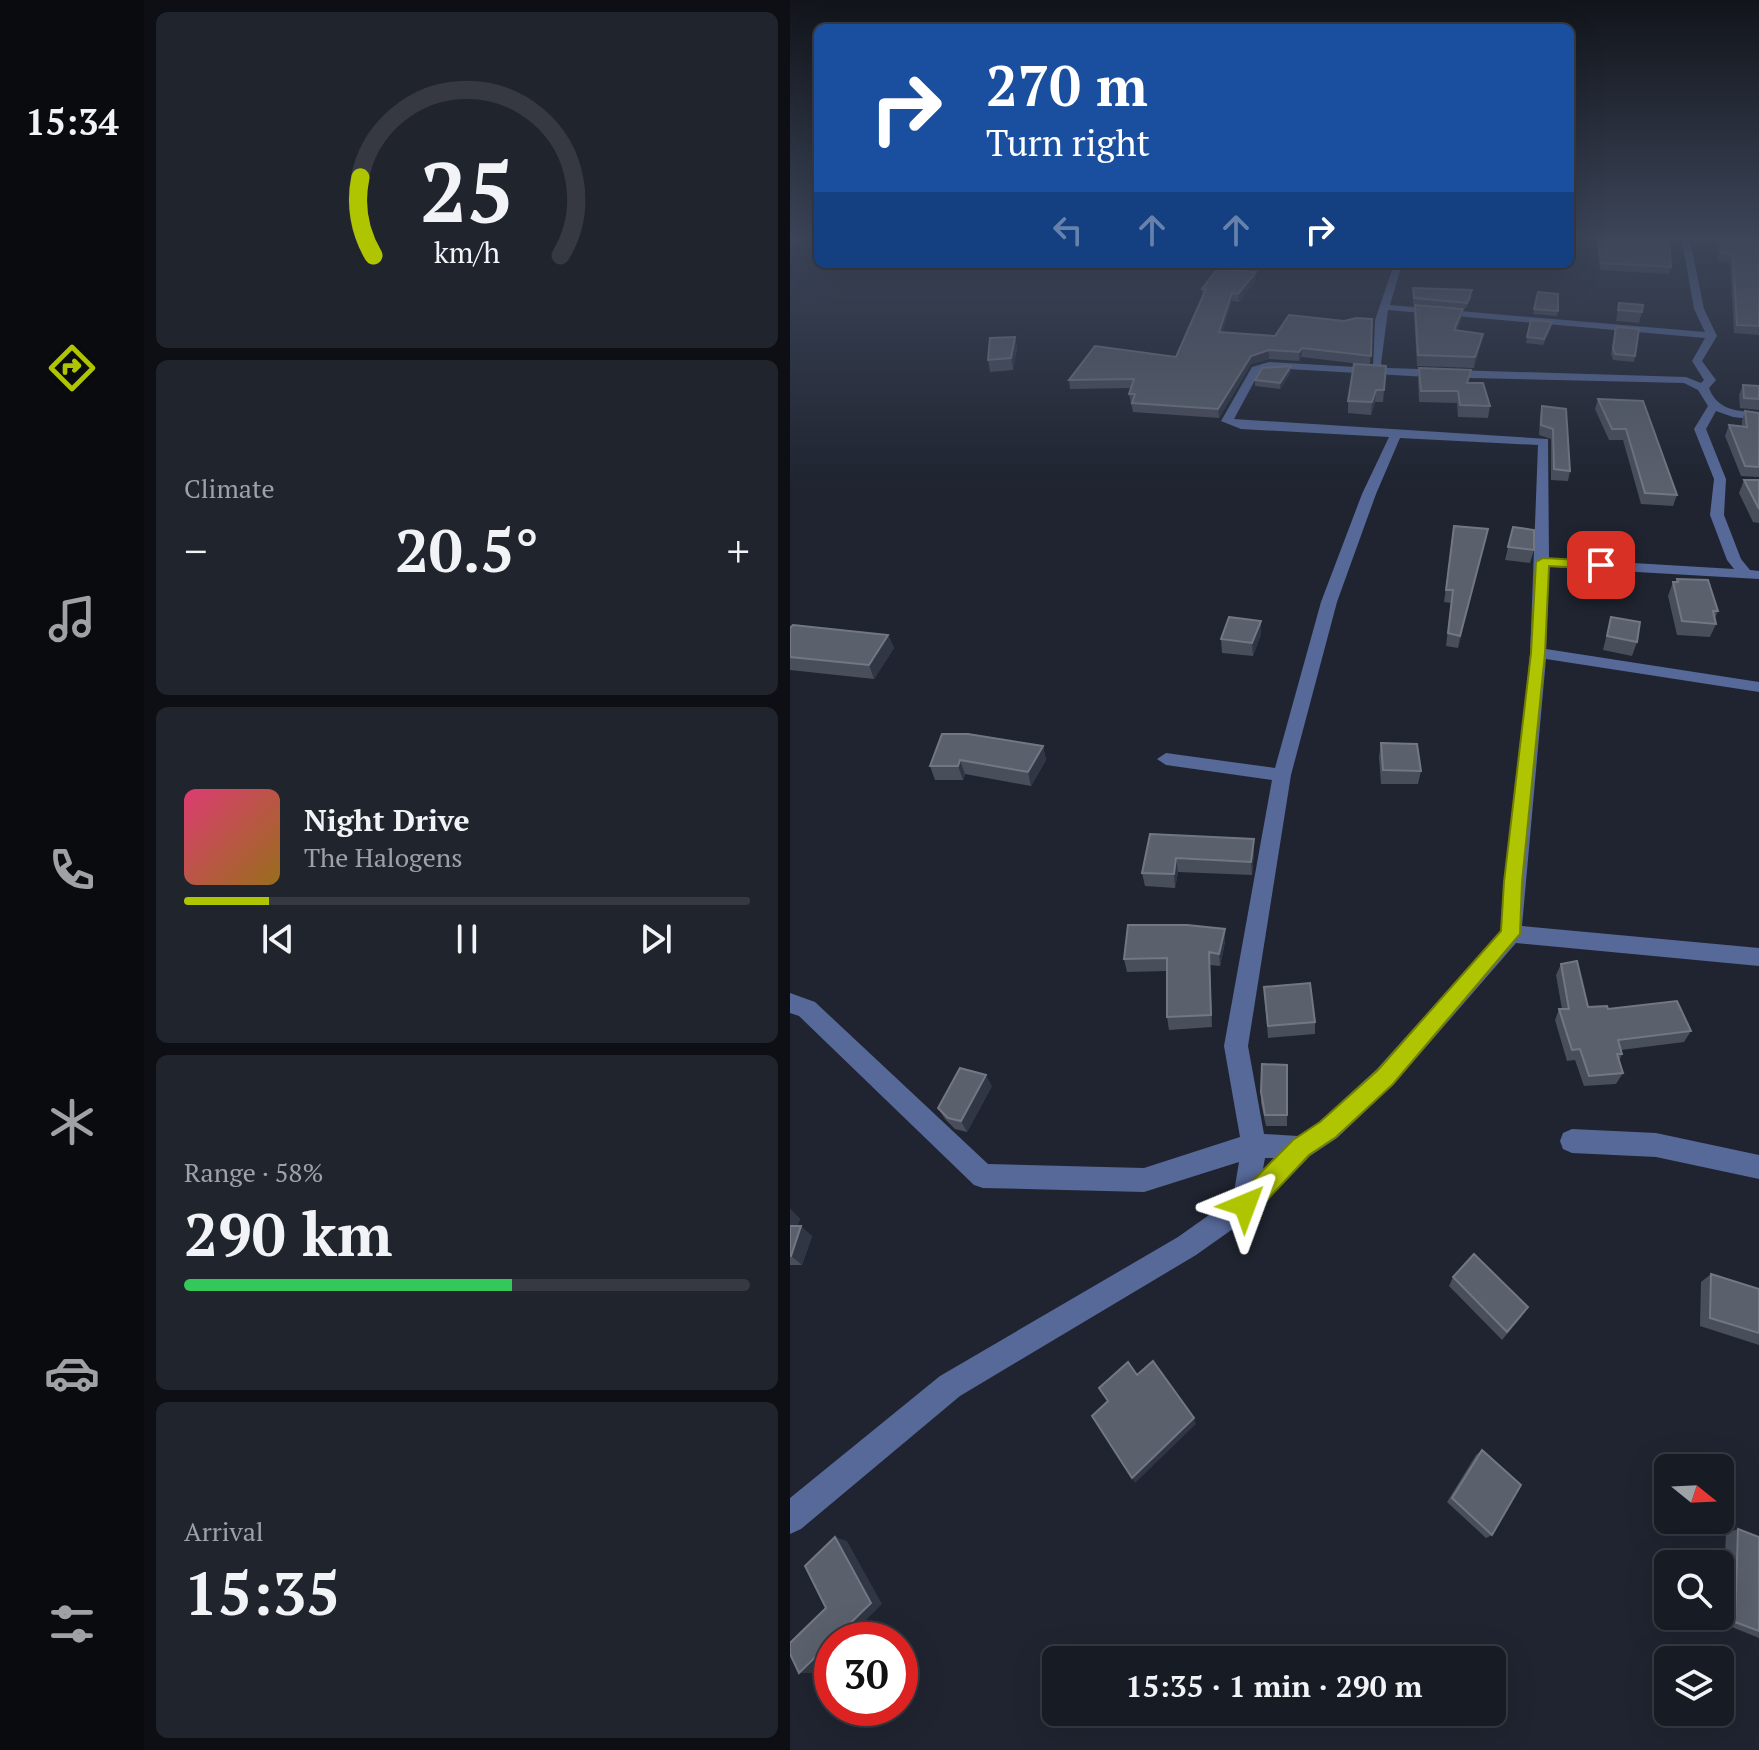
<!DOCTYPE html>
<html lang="en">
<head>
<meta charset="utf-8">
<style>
  :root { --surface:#171b24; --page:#20242c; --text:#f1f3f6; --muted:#9ea1a6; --line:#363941; --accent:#b0c502 }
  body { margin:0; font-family:"PT Serif",serif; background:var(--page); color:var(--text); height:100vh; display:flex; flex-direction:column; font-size:30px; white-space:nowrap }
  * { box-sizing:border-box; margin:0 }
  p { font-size:26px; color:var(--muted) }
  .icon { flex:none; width:44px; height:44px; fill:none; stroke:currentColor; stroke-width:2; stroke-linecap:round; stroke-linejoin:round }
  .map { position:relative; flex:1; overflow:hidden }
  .details { display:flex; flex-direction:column; gap:12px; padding:12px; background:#0d0f14; width:646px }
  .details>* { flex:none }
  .guide { position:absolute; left:24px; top:24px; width:760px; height:244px; border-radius:12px; box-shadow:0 8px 32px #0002,0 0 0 2px var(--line); background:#1a4fa0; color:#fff; overflow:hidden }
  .needle { width:52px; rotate:108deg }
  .tools { position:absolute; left:864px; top:1454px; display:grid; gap:16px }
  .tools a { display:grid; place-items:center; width:80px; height:80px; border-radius:12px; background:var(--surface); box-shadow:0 8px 32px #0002,0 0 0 2px var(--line); font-size:40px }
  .speed { position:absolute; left:24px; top:1622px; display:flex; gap:16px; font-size:40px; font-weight:700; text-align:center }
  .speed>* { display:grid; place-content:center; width:104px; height:104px; border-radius:50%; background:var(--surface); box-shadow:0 8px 32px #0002,0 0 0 2px var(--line); line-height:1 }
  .speed .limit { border:12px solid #d22; background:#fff; color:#111 }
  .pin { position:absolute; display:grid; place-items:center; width:68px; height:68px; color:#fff; margin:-34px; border-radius:16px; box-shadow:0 4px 12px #0006 }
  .me { position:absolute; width:88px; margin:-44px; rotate:44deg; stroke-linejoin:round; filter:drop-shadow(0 0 6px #0008) }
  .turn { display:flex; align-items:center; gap:28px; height:168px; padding:0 40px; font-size:36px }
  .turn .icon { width:104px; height:104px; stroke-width:2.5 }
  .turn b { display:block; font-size:56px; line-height:68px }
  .lanes { display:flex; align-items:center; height:76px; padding:0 40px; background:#0003; justify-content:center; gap:40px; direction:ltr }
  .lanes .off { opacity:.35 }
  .big { font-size:60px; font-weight:700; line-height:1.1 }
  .details .widget { flex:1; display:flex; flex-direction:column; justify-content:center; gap:12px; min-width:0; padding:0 28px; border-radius:12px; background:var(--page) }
  .details .dial { align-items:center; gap:0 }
  .dial svg { height:208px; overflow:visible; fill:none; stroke:var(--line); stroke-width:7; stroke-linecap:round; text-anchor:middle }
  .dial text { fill:var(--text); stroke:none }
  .song { display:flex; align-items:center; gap:24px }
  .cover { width:96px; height:96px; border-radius:12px; background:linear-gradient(135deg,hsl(340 70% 55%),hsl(40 70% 35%)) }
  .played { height:8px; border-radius:4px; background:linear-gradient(90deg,var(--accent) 15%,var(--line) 15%) }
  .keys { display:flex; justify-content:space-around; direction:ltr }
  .heat { display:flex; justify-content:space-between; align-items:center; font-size:44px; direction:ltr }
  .charge { height:12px; border-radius:6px; background:linear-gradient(90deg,#34c759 58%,var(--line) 0) }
  .trip { position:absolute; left:252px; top:1646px; width:464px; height:80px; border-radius:12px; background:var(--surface); box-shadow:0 8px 32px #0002,0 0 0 2px var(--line); font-weight:700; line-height:80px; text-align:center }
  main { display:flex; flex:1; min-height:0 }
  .menu { display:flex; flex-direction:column; width:144px; justify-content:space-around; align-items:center; background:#090b0e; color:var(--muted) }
  .menu .icon { width:56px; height:56px }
  .menu .active { color:var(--accent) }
  .menu b { font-size:36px; color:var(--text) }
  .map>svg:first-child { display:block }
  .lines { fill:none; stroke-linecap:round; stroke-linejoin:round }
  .minor { fill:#566999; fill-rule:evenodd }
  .wall { fill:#494e5b }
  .shaded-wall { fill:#303643 }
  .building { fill:#5a606c; stroke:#727783; stroke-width:2 }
  .route { fill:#b0c502; stroke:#728001; stroke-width:2 }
</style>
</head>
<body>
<main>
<nav class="menu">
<b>15:34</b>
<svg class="icon active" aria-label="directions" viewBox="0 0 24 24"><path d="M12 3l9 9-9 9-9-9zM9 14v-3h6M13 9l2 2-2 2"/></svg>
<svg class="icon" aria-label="music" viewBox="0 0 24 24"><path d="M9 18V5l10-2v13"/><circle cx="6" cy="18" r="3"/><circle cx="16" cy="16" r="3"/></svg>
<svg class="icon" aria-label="phone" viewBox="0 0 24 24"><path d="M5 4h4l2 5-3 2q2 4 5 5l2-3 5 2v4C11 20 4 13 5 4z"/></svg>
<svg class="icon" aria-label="climate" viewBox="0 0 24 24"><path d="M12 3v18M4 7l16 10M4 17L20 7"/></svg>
<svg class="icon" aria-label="car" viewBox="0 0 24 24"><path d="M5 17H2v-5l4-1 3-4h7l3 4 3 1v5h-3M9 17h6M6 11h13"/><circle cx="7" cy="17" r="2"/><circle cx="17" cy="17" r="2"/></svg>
<svg class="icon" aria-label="filters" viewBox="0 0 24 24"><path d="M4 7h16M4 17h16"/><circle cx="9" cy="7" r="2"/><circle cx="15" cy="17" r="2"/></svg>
</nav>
<section class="details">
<div class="widget dial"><svg viewBox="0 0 100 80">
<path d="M14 69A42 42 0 1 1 86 69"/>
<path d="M14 69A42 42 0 0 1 9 39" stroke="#b0c502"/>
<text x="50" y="56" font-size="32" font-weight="700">25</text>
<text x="50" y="72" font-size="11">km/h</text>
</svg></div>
<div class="widget"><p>Climate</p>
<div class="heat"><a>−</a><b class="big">20.5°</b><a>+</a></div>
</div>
<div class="widget">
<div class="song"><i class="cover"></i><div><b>Night Drive</b><p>The Halogens</p></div></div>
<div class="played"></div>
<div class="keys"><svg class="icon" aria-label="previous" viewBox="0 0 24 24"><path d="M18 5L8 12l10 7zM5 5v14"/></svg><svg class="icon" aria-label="pause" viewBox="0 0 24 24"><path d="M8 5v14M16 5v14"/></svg><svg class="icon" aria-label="next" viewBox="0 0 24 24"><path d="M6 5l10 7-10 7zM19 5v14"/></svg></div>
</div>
<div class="widget"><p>Range · 58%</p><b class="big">290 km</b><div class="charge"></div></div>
<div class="widget"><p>Arrival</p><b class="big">15:35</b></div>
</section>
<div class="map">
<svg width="969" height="1750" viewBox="0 0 969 1750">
  <rect width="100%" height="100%" fill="#1f2430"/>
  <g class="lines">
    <path class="minor" d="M892,240H900L914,309L927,336L912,361L926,380L919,388C927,410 948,412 969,412V420L943,417L926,411L916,429L936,479L934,515L951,559L960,570L969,571V579L759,567L756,649L969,682V692L756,659L732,926L969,948V966L726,943L603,1085L547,1138L520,1156L464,1214L406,1255L170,1396L11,1529L0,1534V1498L150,1376L388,1237L443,1198L449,1162L354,1192L193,1188L184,1185L9,1016L0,1013V993L25,1002L198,1164L354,1168L450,1137L434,1046L482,780L376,765L367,759L376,753L485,768L531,602L572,494L599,437L451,429L431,421L462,367L479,362L583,368L585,320L604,264H612L600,305L915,332L904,309ZM598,310L915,338L902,361L914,380L911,383L896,377L597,368L591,364ZM480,368L638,377L894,383L908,390L918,406L904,429L924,479L920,515L937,560L944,569L759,558L758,439L444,419L470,371ZM610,438L748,445L740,655L711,931L587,1069L529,1122L508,1136L474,1134L458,1046L501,775L547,602L586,494ZM475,1158H484L473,1169Z
      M782,1129L866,1133L969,1155V1179L866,1157L782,1153L773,1149L770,1141L773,1133Z"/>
  </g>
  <path class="wall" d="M810,240L881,267L879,274L810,270L808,255Z
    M929,240H969V335L944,333L940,262L928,261Z
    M466,272V280L449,302L442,301L432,332L485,336L554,321L582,319L580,365L596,366L593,402H585L581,415L558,413V401L578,365L512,357L509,361L479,359L461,364L429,418L343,412L339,394L341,388L280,389L279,380L386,357L413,297L412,289Z
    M623,288L682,296L676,308L623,304Z
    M748,292L768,311L767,316L743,314Z
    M829,303L852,312L849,323L826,321Z
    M625,305L673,309L671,320L667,331L693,334L691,344L684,368L627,366L624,315Z
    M741,320L761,327L753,345L736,343Z
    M826,327L845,356L844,362L823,360L821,354Z
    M225,337L227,348L223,370L200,372L198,360Z
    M501,366V372L490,389L465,386V380Z
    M629,368L678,383L700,406L698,418L668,417L667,403L629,402L628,379Z
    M953,385L969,386V410L950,408L949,395Z
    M808,399L853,401L887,495L883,506L851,504L833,440H819L805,409Z
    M752,406L776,409L780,471L778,481L761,480V439L749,435L750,416Z
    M955,411L969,413V477L951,476L935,436L939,425L952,426V421Z
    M954,480H969V523L963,522L949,493Z
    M664,526L698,529L668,648L656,646L661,603L654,602Z
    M723,527L744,550L740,563L715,560Z
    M887,579L928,611L925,618L926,624L920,637L887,635L878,596L883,582H886Z
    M821,617L847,642L842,656L813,650Z
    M0,628L98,635L104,648L84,679L0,670Z
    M471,634L463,656L432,653L431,639Z
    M591,743L631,771L628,784H591L589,757Z
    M253,746L256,760L241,786L175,774L173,780H145L140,766Z
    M360,834L464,839V852L462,875L388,872L385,888L355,886L352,873Z
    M435,929V942L430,966L420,965L422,1027L379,1030L377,1017V971L337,972L334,959Z
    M771,964L798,1007L818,1009L901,1031L894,1042L831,1050L832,1054L829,1061L833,1073L826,1084L794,1086L785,1060L777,1061L765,1020L769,1009H772L766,975Z
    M474,987L525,1022V1034L478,1038Z
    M472,1064L497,1065V1126H476L471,1103Z
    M202,1086L177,1132L165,1129L155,1119L148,1108Z
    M0,1209L10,1219L7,1226L22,1236L12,1265H0Z
    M921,1274L969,1289V1345L910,1326L911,1282Z
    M663,1277L732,1316L712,1340L659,1286Z
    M692,1450L702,1535L696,1538L657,1502L686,1455Z
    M948,1529L969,1537V1638L932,1623L936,1533Z"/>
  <path class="shaded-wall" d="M466,272V280L449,302L448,294Z
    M442,293V301L429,341V332Z
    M673,309L671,320L662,341L664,330Z
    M693,334L691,344L684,368L685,357Z
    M225,337L227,348L223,370L221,358Z
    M512,348V357L509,361V352Z
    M479,350V359L461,364L429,418L428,409L461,356Z
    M501,366V372L490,389V383Z
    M586,390L585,402L581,415L582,402Z
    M698,529L696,541L668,648L670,636Z
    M471,621V634L463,656L462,643Z
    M98,635L104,648L84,679L79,665Z
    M253,746L256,760L241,786L238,772Z
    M170,760L175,774L173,780L168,766Z
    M464,839V852L462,875L461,862Z
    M386,858L388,872L385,888L384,874Z
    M435,929V942L430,966L429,954Z
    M196,1075L202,1086L177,1132L171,1121Z
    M0,1209L10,1219L4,1236L0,1233Z
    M11,1226L22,1236L12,1265L1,1256Z
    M404,1418L406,1424L345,1483L342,1478Z
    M45,1537L57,1541L92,1604L56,1640H43Z
    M42,1641V1654L23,1673H9Z"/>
  <path class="building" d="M811,240H879L881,267L811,263L809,248Z
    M931,240H969V326L947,325L943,254L931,253Z
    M427,269L466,272L448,294L442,293L429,332L485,336L499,315L554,321L566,318L582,319L581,356L512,348L509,352L479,350L461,356L428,409L342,403L345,394H339L344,379L279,380L305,346L386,357L416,289H412Z
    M623,288L682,290L677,303L624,298Z
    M748,292L768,294V311L744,309Z
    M829,303L853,305L852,312L828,310Z
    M625,305L673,309L664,330L693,334L685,357L628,355Z
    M741,320L762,322L754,339L737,337Z
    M826,327L849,329L845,356L825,354L823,348Z
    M225,337L221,358L198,360L200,338Z
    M564,364L596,366L594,390H586L582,402L558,401Z
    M501,366L490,383L465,380L472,368Z
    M629,368L681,370L677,383H693L700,406L670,405L668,391H631Z
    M953,385L969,386V399L954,398Z
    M808,399L853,401L887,495L855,493L836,429H822Z
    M752,406L776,409L780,471L764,469L763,429L751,425Z
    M955,411L969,413V467L955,466L939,425L957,427Z
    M954,480H969V509Z
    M664,526L698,529L670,636L658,633L663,590H656Z
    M723,527L744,530V550L718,547Z
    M887,579L918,580L928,611H923L926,624L892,621L883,582H888Z
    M439,617L471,621L462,643L431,639Z
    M821,617L850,622L847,642L817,636Z
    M3,625L98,635L79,665L0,657V628Z
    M152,734H178L253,746L238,772L170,760L168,766H140Z
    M591,743L627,744L631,771L593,770Z
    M360,834L464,839L461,862L386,858L384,874L352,873Z
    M338,925H397L435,929L429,954L419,952L421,1015L377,1017V958L334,959Z
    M787,961L798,1007L817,1006L818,1009L887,1001L901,1031L828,1040L832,1054H827L833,1073L799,1076L790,1049L782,1050L769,1009H779L771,964Z
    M520,983L525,1022L478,1026L474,987Z
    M472,1064L497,1065V1115H475L471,1092Z
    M170,1068L196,1075L171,1121L158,1118L148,1108Z
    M0,1226H11L1,1256H0Z
    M684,1254L738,1307L717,1332L663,1277Z
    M921,1274L969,1289V1333L920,1318Z
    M363,1361L404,1418L342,1478L302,1416L318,1401L309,1388L338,1362L347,1375Z
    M692,1450L731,1485L702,1535L662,1498Z
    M948,1529L969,1537V1631L945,1622Z
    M45,1537L81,1603L9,1673L0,1654V1643L36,1608L15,1566Z"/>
  <linearGradient id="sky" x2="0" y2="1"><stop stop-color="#11141a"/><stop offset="0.49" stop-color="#3c4559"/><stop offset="1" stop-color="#3c4559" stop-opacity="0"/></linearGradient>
  <rect width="969" height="485" fill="url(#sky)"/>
  <path class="route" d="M753,558L811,561L818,565L811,569L759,566L755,653L732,882L730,934L603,1084L546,1137L519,1155L464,1214L455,1217L447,1214L444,1205L447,1197L503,1140L530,1122L588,1070L711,931L714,882L741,653L746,562Z"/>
</svg>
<div class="tools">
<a><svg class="needle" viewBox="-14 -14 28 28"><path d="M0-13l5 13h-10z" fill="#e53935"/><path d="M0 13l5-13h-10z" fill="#9ea1a6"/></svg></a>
<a><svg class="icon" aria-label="search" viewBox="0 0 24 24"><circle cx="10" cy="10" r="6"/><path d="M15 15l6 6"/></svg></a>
<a><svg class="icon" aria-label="layers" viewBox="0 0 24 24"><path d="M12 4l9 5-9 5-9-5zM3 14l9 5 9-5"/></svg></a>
</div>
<div class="speed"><div class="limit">30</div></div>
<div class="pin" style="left:811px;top:565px;background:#d93025"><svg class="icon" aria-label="arrive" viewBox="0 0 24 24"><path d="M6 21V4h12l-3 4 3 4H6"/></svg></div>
<svg class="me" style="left:455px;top:1205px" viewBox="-20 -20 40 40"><path d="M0-17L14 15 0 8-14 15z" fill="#b0c502" stroke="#fff" stroke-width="4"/></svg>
<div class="trip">15:35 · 1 min · 290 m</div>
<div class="guide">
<div class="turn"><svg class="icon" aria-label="right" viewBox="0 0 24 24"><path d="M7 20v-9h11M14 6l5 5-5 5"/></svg><div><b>270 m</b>Turn right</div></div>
<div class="lanes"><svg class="icon off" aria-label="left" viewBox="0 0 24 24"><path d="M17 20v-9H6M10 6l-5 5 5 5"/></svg><svg class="icon off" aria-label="ahead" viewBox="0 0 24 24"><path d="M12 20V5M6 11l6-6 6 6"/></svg><svg class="icon off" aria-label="ahead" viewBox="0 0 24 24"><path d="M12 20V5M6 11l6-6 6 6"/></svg><svg class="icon" aria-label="right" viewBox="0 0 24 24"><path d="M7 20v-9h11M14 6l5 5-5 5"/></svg></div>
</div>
</div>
</main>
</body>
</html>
